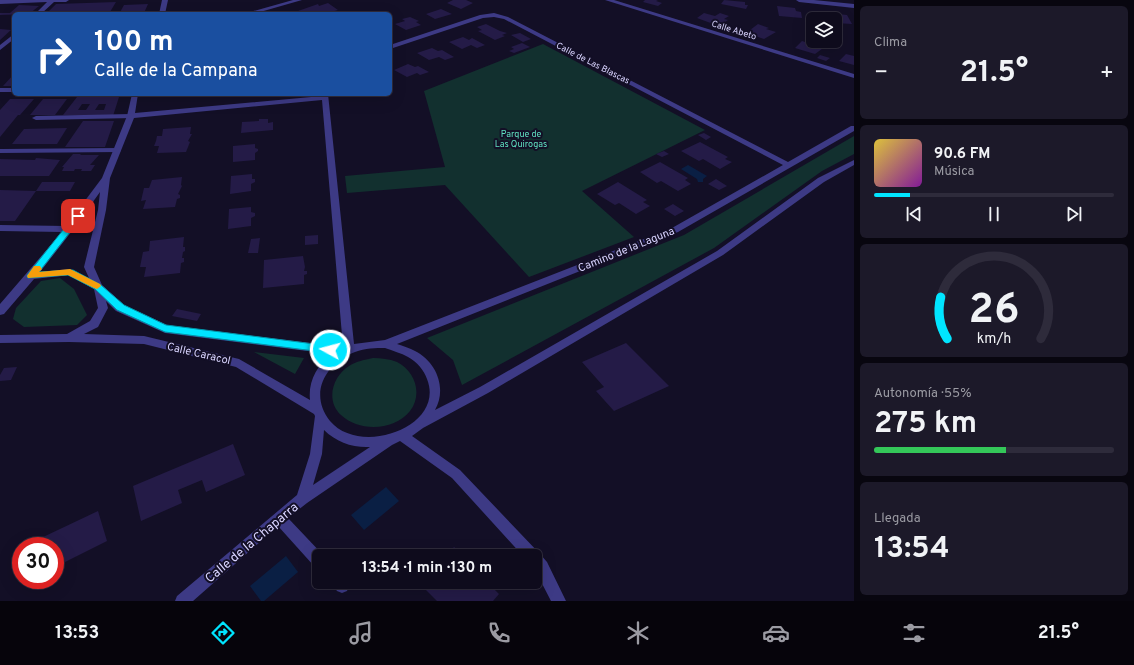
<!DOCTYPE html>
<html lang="es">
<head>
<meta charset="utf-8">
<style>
  :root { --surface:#0e0b1c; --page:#1c1929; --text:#f1f3f6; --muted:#9b9ba3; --line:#2e2b3b; --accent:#00e5ff }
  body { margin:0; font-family:Overpass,sans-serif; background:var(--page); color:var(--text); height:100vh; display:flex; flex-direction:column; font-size:15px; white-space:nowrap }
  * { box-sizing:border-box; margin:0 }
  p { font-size:13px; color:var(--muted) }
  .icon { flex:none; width:22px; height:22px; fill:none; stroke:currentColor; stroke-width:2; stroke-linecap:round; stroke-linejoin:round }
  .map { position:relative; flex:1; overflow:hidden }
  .details { display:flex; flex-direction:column; gap:6px; padding:6px; background:#08060f; width:280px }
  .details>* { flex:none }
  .guide { position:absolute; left:12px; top:12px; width:380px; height:84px; border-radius:6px; box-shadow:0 4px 16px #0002,0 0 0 1px var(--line); background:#1a4fa0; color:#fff; overflow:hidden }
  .buttons { position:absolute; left:806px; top:12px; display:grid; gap:8px }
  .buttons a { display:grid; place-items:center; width:36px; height:36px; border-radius:6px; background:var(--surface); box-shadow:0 4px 16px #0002,0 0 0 1px var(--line); font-size:20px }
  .speed { position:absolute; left:12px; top:537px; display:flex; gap:8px; font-size:20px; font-weight:700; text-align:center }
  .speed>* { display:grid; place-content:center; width:52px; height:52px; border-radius:50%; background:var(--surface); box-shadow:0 4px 16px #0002,0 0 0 1px var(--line); line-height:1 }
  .speed .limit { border:6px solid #d22; background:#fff; color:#111 }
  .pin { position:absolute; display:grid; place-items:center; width:34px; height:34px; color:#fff; margin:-17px; border-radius:8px; box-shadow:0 2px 6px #0006 }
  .me { position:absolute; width:44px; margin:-22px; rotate:277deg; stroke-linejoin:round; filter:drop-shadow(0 0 3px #0008) }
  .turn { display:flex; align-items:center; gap:14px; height:84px; padding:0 16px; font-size:18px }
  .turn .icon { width:52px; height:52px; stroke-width:2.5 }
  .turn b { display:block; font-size:28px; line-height:34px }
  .big { font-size:30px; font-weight:700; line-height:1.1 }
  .details .card { flex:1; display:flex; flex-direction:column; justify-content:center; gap:6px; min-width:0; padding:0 14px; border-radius:6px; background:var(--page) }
  .details .dial { align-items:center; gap:0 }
  .dial svg { height:104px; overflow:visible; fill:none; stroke:var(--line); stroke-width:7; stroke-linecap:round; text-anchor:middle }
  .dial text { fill:var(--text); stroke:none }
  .song { display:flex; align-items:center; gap:12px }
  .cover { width:48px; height:48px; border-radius:6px; background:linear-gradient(135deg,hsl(50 70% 55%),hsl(290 70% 35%)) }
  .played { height:4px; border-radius:2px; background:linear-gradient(90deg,var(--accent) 15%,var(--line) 15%) }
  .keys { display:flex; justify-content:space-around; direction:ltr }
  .heat { display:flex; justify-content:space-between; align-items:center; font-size:22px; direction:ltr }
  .charge { height:6px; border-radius:3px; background:linear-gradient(90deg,#34c759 55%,var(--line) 0) }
  .trip { position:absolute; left:312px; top:549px; width:230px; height:40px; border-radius:6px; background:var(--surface); box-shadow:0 4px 16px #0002,0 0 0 1px var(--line); font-weight:700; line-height:40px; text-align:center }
  .menu { display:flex; height:64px; justify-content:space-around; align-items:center; background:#06040b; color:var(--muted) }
  .menu .icon { width:28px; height:28px }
  .menu .current { color:var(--accent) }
  .menu b { font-size:18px; color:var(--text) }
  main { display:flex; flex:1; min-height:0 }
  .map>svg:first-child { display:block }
  .green { fill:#12302f }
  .water { fill:#0a1f44 }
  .building { fill:#241b47; fill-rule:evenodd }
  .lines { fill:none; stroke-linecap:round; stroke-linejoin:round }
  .lane { fill:#3d3a85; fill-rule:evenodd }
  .street { fill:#3d3a85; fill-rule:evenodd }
  .route { fill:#00e5ff; stroke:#0095a6 }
  .slow { fill:#f59e0b }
  .labels { text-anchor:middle; stroke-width:4; stroke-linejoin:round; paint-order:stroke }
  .far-street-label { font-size:9px; fill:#d9d4ff; stroke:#130f26 }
  .far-park-label { font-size:9px; fill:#5fe0c0; stroke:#130f26 }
  .street-label { font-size:11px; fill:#d9d4ff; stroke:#130f26 }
  .near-street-label { font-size:13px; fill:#d9d4ff; stroke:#130f26 }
</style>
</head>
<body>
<main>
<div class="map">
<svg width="854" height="601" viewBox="0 0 854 601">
  <rect width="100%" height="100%" fill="#130f26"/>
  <path class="green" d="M543,44L705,130L582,191L634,237L529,277L445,185L347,193L345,176L445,167L424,91Z
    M854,136V154L822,171L714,248L462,385L453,360L427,338L684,235Z
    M60,278L74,289L87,315L77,325L24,327L13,319L16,308L41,281Z
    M254,352L304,358L295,374Z
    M373,358C381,358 389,359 397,362C415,371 423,394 410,411C394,431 359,432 341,415C325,400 333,376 349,366C357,361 364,360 373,358Z"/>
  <path class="water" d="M688,165L707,176L703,179V182H698L697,179L681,169Z
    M386,487L399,501L364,530L351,515Z
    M286,556L298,572L264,601H261L250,586Z"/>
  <path class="building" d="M453,0H466L473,3L461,9L447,3Z
    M645,0H658L656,1L662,3L658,6L643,2Z
    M724,0L745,2V5H748L746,9L721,4Z
    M116,2L110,12L46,14L56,4Z
    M328,3L338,10L324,14H302L298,11L318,4L319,6Z
    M148,4L144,13L119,14L124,5Z
    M19,5L39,6L29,14L0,15V13H10Z
    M777,6L795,8L796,11L801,12L802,18L779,16Z
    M441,9L452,14L435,19L426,14Z
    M704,13L715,16L720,13L729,16L724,19L728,20L722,24L719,23L716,25L697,18Z
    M828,13L847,15L852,24L835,23V19H829Z
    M410,17L419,21L416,22L421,25L406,30L395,24L405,21L402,19Z
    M486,24L500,31L507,33L502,35L505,36L495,40L478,31L482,30L477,27Z
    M758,24L769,28L766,29L776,32L764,39L746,33Z
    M0,29L11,30L0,40Z
    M520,33L531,39L523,42L511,35Z
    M463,37L469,40L472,38L485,45L477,48L471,45L462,49L449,42Z
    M802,41L814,45L816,43L826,46L815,54L795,48Z
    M522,43L530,47L514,53L509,51L514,49L511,47Z
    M432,48L438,51L442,50L454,57L445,60L439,57L429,60L417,53Z
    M846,54L854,56V65L839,61Z
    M820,55L830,58L826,61L817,58Z
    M408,64L415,67L418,66L429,72L420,75L417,73L407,77L394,70Z
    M14,74V86H3Z
    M170,94H194V95L170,97Z
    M77,97H119L113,116L63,115ZM82,104H90L86,110H78ZM99,104H106L104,110H95Z
    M10,99H34L20,115H18L0,137V110Z
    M43,99H67L55,115H30Z
    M259,119H268V123L273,122V130L241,133L242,122L259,121Z
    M83,121H114L105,147H65Z
    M191,127L190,134H192L188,141L190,142L186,152L157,153L159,146H154L156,141L157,136H162L163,129Z
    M67,128L57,144H12L24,129Z
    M704,133L711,137L706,140L698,135Z
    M700,142L728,157L725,159L732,162L720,169L703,159L699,161L681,151Z
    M255,144V148L258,149V151L255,153V160L233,162V146Z
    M664,151L669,154L662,157L656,154Z
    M73,154H81L80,155H99L90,165H95L91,171H81L82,169H75L74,171H62L64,167H62Z
    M36,158L60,160L49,176H0V159L35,160Z
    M660,162L688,178L685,180L691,184L678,191L661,181L657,183L640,172Z
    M252,174V179H255V182L251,184V191L230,194L231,176Z
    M182,177L181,185L182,186L178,194L180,195V198L177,199L175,207L143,209L146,200L141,201L144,188H149L152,180Z
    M716,179L727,186L719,190L708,184Z
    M42,182H75L70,191H36Z
    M618,182L647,200L643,202L650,206L636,214L619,203L615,205L597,194Z
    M0,190L36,191L15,221H0Z
    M673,204L684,211L675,216L664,209Z
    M251,207V212L255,213V216L251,218V226L228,229L229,209Z
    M318,235V244L305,245V236Z
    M184,237L183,247H185V251L183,252L182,258H184V262L181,263L180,273L144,277L146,267H140L143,252L149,251L150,241Z
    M260,238L258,253H248L251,239Z
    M303,256L305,267L304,271H307V274L304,275V284L263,288L264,260Z
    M177,309L201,314L197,321L172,316Z
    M626,343L669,386L614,411L596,391L604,387L582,362Z
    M17,367L11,380L0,381V375L4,368Z
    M233,444L245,475L206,492L202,480L178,490L182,503L141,521L133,486Z
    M98,511L107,541L55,567V546H43L41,538Z
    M454,547L464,556H436L443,550L448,554Z
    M434,582H487L499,594L493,601H437L426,590Z"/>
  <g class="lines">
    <path class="lane" d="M131,114L135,116L134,118L36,120L32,118L36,116Z
      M117,148L121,150L120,152L0,153V149H2Z"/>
    <path class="street" d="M0,0H69L66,2H54L41,14H35L47,2L0,4Z
      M162,0H168L165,14H159Z
      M293,0H302L253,14H243Z
      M605,0H614L854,74V78Z
      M796,0H814L854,4V8L799,2Z
      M494,13L508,17L788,162L851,126H854V131L678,232L397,344C403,346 410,348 415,351C437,362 447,389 435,410L480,387L717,251L818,178L854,160V165L824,182L723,255L488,393L423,428L412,436L460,470L540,554L547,562L566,601H551L535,570V556H523L452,478L400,441L392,445L307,503L288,518L324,556H319V568L314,566L278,526L193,601H175L177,596L297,495L310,454L315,416L314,414L236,367L144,344L69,342L0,343V335L67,334L90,321L98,308L94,289L69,275L34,279L4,314L0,315V304L62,232L0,231V225L66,226L102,178L127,116L132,94H138L135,113L322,96V94H328L354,344L385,340L672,228L783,165L504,19L494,17L483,18L390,49V45L480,15ZM322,100L343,347L167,325L124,305L102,285L94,267L106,210L110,178L134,118ZM100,192L98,210L84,267L89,278L70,269L40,272L72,231ZM106,301L116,311L165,333L331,354C317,366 308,381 310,400L239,359L144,336L84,334L98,327L108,308ZM385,348C393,351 401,353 408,357C417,362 424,370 427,379C446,427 360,457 330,421C308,393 326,363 355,352C365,348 376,348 385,348ZM324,430C336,442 353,448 370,447L313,485L322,454Z
      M14,34V39L0,50V45Z
      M0,88H14V92H0Z
      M331,582H347L349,586L347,591L342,593L337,591Z"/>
  </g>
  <path class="route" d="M78,214L81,215V218L39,272L73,270L101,285L124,305L166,325L330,346L333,347L335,350L333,352L330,353L165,332L117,310L95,289L68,275L28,278L27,276L28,274L75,215Z"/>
  <path class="slow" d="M34,266H40L42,269L39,272L70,269L100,284L101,286L97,289L94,288L68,275L28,278L27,276Z"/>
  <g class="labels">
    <g class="far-street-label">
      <text transform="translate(734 30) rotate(17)" y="3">Calle Abeto</text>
      <text transform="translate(593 63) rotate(27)" y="3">Calle de Las Blascas</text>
    </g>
    <g class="far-park-label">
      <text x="521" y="137">Parque de<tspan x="521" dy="10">Las Quirogas</tspan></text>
    </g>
    <g class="street-label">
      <text transform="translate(626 249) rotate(-22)" y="4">Camino de la Laguna</text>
      <text transform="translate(199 353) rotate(13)" y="4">Calle Caracol</text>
    </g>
    <g class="near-street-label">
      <text transform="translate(251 542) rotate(-40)" y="5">Calle de la Chaparra</text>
    </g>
  </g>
</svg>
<div class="buttons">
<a><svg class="icon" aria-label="layers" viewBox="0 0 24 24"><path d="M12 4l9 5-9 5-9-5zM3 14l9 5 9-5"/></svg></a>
</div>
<div class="speed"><div class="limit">30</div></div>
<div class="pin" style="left:78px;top:216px;background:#d93025"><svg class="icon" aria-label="arrive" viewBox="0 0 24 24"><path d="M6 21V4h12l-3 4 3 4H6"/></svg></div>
<svg class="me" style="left:330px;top:350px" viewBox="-20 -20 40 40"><circle r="17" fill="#00e5ff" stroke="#fff" stroke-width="3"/><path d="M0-11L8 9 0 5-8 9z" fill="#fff"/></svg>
<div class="trip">13:54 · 1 min · 130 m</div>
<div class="guide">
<div class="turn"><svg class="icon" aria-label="right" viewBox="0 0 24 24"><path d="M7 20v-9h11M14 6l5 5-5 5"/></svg><div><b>100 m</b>Calle de la Campana</div></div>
</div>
</div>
<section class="details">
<div class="card"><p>Clima</p>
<div class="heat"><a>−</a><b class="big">21.5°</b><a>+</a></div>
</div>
<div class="card">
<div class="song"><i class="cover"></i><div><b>90.6 FM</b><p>Música</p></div></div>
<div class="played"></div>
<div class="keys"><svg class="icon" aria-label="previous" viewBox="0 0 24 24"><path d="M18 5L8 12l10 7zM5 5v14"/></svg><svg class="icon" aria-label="pause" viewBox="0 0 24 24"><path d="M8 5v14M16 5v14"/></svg><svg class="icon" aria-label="next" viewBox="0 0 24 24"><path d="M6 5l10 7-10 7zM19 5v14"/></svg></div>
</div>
<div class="card dial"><svg viewBox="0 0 100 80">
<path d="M14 69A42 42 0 1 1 86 69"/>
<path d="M14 69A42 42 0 0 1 9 37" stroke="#00e5ff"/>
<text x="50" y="56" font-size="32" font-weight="700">26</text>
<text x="50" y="72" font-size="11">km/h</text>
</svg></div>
<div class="card"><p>Autonomía · 55%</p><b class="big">275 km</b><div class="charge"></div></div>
<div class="card"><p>Llegada</p><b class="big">13:54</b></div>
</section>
</main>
<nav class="menu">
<b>13:53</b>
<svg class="icon current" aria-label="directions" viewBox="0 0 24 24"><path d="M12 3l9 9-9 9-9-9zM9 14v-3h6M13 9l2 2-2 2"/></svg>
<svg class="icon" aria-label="music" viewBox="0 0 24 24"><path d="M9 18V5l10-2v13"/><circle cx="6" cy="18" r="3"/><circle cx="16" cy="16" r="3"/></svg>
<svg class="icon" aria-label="phone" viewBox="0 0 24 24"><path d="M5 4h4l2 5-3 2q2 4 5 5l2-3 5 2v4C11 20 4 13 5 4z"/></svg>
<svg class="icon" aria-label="climate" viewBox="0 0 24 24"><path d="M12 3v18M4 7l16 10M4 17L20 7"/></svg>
<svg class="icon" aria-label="car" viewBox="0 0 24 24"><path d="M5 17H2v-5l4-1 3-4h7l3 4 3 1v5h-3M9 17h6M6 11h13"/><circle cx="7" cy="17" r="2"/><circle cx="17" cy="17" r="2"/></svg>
<svg class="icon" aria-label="filters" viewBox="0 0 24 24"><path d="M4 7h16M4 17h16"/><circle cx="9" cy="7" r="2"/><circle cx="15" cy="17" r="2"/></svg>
<b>21.5°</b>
</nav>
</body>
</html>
